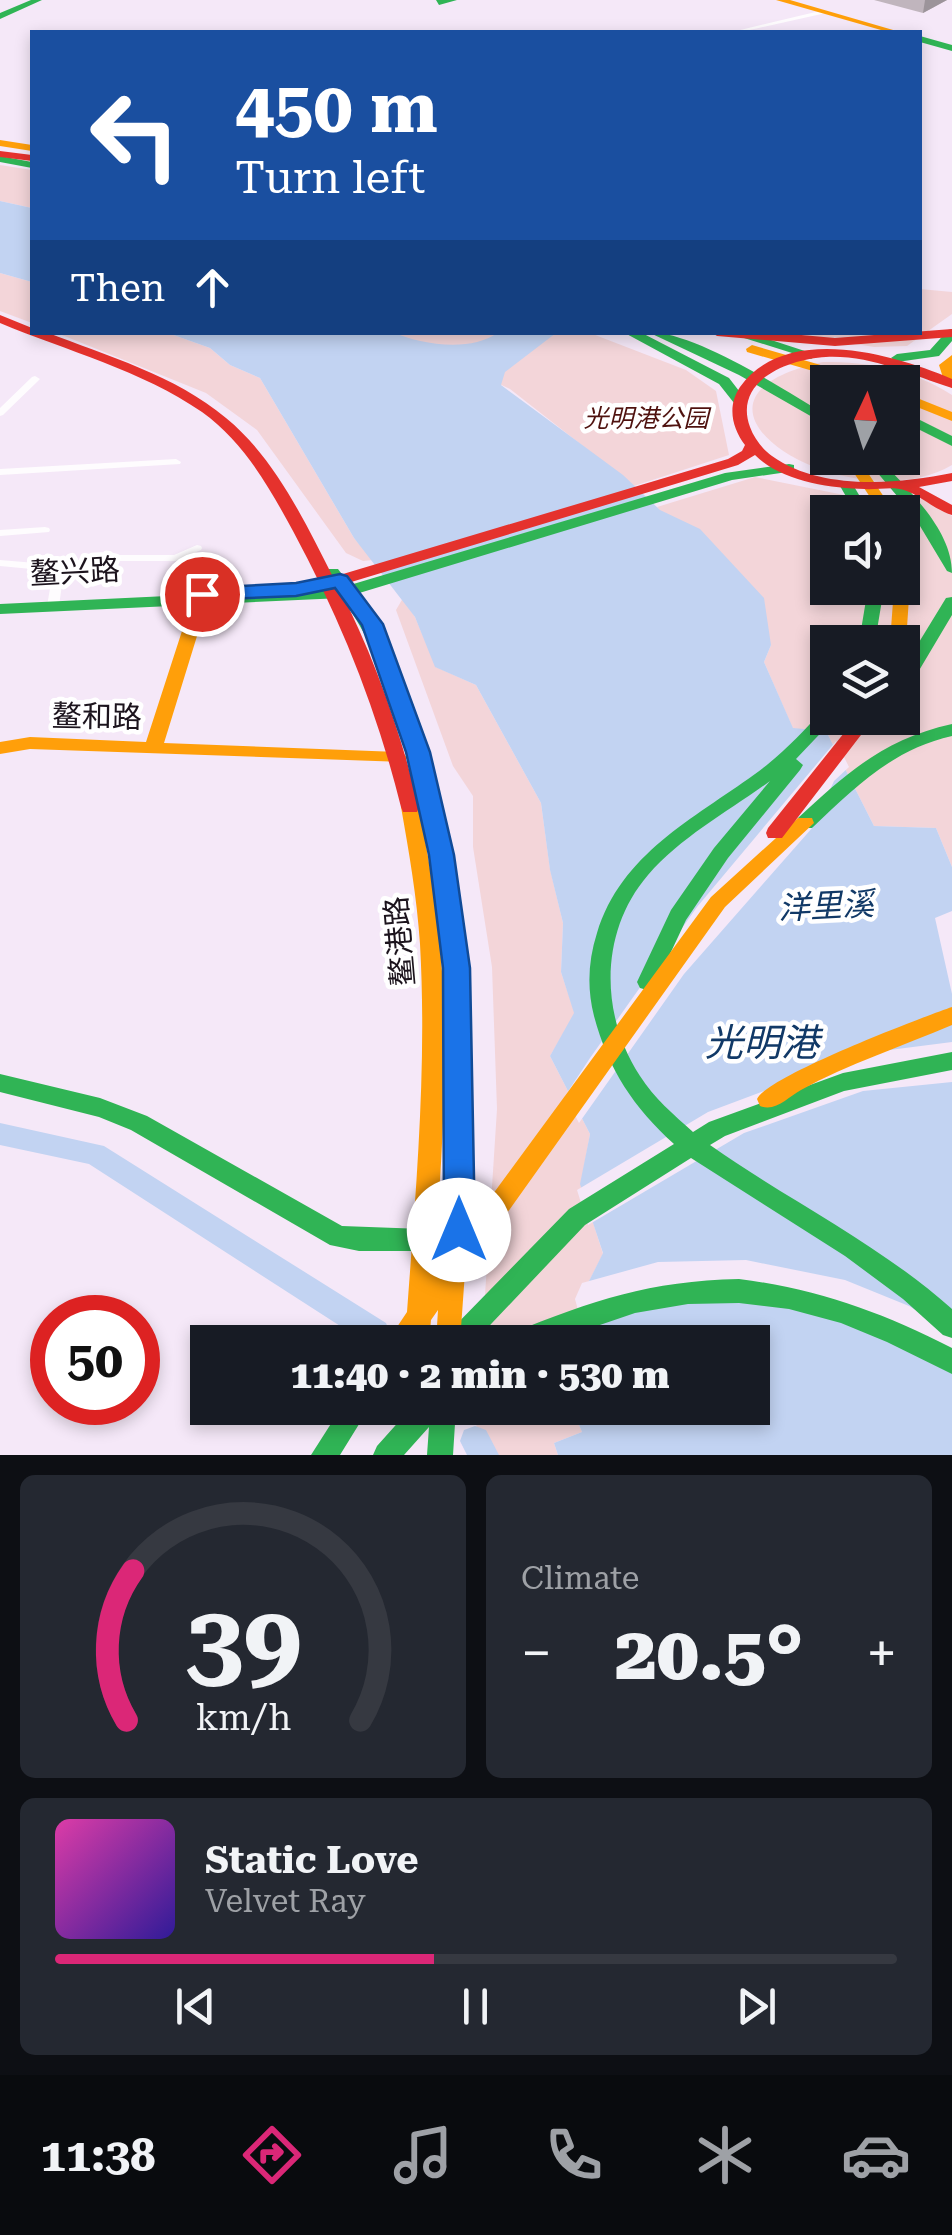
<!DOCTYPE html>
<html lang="en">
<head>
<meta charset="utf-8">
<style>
  :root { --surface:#171b24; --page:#242831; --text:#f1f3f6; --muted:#9ea1a6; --line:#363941; --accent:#db2777 }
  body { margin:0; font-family:"Roboto Serif","Noto Sans SC",serif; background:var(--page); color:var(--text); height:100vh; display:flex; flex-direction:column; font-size:38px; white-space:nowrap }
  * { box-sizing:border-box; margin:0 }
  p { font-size:32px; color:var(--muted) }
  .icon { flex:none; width:55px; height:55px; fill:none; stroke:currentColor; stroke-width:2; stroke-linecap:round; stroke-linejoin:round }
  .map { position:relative; height:1455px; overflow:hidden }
  .details { display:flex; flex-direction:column; gap:20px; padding:20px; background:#0d0f14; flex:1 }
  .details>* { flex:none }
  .top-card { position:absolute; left:30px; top:30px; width:892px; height:305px; border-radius:0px; box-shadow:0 5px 15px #0003; background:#1a4fa0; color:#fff; overflow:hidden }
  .needle { width:65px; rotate:4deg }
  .controls { position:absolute; left:810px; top:365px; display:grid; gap:20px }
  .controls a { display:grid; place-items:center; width:110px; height:110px; border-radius:0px; background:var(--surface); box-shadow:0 5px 15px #0003; font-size:50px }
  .speed { position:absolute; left:30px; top:1295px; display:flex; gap:20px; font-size:50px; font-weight:700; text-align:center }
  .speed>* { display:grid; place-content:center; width:130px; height:130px; border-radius:50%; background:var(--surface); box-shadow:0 5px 15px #0003; line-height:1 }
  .speed .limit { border:15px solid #d22; background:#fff; color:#111 }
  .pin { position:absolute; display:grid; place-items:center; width:85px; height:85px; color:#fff; margin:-42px; border:5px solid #fff; border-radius:50%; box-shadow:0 2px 10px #0007 }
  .me { position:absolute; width:110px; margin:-55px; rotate:0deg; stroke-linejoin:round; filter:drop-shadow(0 0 8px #0008) }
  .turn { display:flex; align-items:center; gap:35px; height:210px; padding:0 40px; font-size:45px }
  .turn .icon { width:130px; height:130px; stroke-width:2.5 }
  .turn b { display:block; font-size:70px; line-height:85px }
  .then { display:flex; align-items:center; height:95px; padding:0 40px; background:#0003; gap:20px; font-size:38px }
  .big { font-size:75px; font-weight:800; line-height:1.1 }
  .details .tile { flex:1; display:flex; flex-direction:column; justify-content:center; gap:15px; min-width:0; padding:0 35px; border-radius:15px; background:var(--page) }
  .details .dial { align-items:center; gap:0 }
  .dial svg { height:260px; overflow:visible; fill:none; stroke:var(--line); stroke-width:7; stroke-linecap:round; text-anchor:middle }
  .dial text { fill:var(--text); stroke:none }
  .song { display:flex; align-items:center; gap:30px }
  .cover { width:120px; height:120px; border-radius:15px; background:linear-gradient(135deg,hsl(320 70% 55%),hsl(250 70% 35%)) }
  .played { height:10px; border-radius:5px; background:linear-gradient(90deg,var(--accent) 45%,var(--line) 45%) }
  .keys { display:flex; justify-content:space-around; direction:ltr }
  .heat { display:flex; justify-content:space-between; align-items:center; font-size:55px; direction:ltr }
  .details .tiles { flex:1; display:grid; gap:20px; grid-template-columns:1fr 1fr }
  .tile:last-child { grid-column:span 2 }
  .trip { position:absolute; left:190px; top:1325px; width:580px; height:100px; border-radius:0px; background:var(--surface); box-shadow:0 5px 15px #0003; font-weight:800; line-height:100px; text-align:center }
  .dock { display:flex; height:160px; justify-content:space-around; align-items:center; background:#090b0e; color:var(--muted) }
  .dock .icon { width:70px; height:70px }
  .dock .active { color:var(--accent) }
  .dock b { font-size:45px; color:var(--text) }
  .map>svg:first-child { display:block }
  .green { fill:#f3d5d9; fill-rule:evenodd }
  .water { fill:#c2d3f2 }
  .pier { fill:#f5e8f8 }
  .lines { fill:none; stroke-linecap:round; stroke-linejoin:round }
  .river { fill:#c2d3f2; fill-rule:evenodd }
  .street { fill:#fefcfe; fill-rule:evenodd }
  .fast { fill:#30b455; fill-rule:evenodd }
  .slow { fill:#ff9f0a; fill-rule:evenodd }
  .jam { fill:#e5322d; fill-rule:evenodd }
  .wall { fill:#c0b5bd }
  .shaded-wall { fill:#9c949a }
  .route { fill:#1a73e8; stroke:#114b97; stroke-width:2.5 }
  .labels { text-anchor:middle; stroke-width:9; stroke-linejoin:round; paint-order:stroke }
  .far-park-label { font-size:25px; font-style:italic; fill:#4f120f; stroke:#fff }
  .street-label { font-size:30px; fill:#1c141d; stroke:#fff }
  .water-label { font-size:32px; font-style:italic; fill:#113967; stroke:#fff }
  .near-water-label { font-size:38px; font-style:italic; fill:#113967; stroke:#fff }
</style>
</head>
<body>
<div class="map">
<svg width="952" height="1455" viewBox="0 0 952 1455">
  <rect width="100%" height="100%" fill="#f5e8f8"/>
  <path class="green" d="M0,165L32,170V208L0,201Z
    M0,273L32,282V323L0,311Z
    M920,289L952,292V314L907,346L874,347L789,333L920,332Z
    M57,333H168L210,348L230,365L260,378L354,538L373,560L363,561L346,553L257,430L206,393Z
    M393,333H590L686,370L716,391L729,455L634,486L510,389Z
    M823,362C871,362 911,369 952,395V465C850,525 644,400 823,362ZM828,382H902V458H828Z
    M755,477L859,498L922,499L952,516V867L936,828L874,826L826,731L793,729L764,662L771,645L657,507ZM828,512H902V588H828ZM828,642H902V718H828Z
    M403,598L415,617L436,667L476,685L541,803L550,869L563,923L561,972L575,1014L550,1056L590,1134L581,1184L603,1254L580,1299L590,1335L588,1342H482L497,1109L492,967L473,847V796L453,766L396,610Z
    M478,1408H572L582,1432L554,1443L558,1455H474Z"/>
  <path class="water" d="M0,201L32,208V282L0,273Z
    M393,332C420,345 472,352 497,333H556L505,372L501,385L623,475L660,510L700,529L764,598L771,645L764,662L793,728L826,731L874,826L936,828L952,867V911L935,918L952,994V1455H558L554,1443L582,1432L572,1408H752V1342H588L580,1299L603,1253L580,1184L590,1134L550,1056L574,1013L561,972L563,923L550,870L541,803L476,685L435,667L415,617L354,538L260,378L230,365L210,348L168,333Z"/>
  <path class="pier" d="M836,741L849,767L834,781L813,827L684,974L579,1123L565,1096L590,1058L697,907Z
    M952,1042V1082L863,1091L744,1133L588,1225L577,1190L708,1112L866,1053Z
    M746,1260L845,1280L909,1306L952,1332V1368L910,1339L738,1290L581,1321L575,1299L582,1283L658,1262Z"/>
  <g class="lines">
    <path class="river" d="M0,1123L104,1146L386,1323L390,1333L386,1342H365L89,1164L0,1145Z
      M475,1426L486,1430L499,1455H467L460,1441L464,1430Z"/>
    <path class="street" d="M824,10L826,13L741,32H732Z
      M35,376L40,379L38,381L3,415L0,416V408L32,377Z
      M176,459L181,462L180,464L0,475V469Z
      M45,527L49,528L50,530L49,532L0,536V530Z
      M197,545L201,546L202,548L201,550L176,561H111L64,570L59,606L53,610L47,606L53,571L0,566V560L59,565L111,555H174Z"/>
    <path class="fast" d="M31,0H42L0,19V13Z
      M436,0H457L439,5Z
      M920,36L952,45V51L920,42Z
      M0,156L32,162V168L0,162Z
      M952,329V341L939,356L897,362L891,358L897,354L930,350L948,330Z
      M623,332H640L729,378L746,400L739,404L734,403L719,384Z
      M648,332C696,332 785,390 828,416V426L739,375Z
      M725,332H747L817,355L811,359Z
      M902,411L952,436V446L902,421Z
      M865,458H879C907,489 952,529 952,573L947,571L914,516Z
      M789,464L794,465V471L732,480L356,594C446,718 464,913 471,1062L468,1069L460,1071L452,1069L449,1062C444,916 429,721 342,598L0,614V604L336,588L324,572L326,569H338L350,585L725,473Z
      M847,482L852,483L869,512H855L840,486Z
      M868,588H884L875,642H859Z
      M952,597V615L908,689L902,691V670L946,598Z
      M828,709V718L834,719L796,759L803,765L800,770L728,858L686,920L654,988L647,990L640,988L637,982L671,910L714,848L770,781C729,811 682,836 648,875C599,932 600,1015 640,1076C654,1098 674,1115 693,1132L709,1122L843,1073L952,1052V1070L844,1091L725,1136L710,1145C791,1202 878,1243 952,1309V1338L943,1335L903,1299L845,1256L691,1158L585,1225L474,1342H445L448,1333L569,1209L674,1144C634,1108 608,1069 594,1016C587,989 588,961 597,933C621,854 693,819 755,774C780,756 801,734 822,711Z
      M952,724V736C893,749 854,788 812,828H798L796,823L798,818C848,772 884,739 952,724Z
      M0,1074L100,1098L147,1116L342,1226L423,1229L431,1232L435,1240L431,1248L423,1251H359L330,1245L131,1130L99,1117L0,1092Z
      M739,1279C818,1289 881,1312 952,1348V1374L887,1342L841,1323L789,1309L739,1303L688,1304L635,1313L550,1342H508L512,1333C594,1300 649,1281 739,1279Z
      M341,1408H369L340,1455H311Z
      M411,1408H456L453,1455H427L429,1427L404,1455H373L377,1446Z"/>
    <path class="slow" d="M776,0H790L900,32H888Z
      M0,140L32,145V151L0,146Z
      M752,345L869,379L871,382H851L747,352L746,349Z
      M952,355V388L945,384L939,365Z
      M902,392L952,412V421L902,401Z
      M844,458H858L894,512H880Z
      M902,578L910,583L906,642L902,646V642H890L894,588H902Z
      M202,589L210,594L164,743L398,752L404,754L407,758L404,762L30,749L0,754V742L30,737L146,742L194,594Z
      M410,800L417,802L419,807C427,850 435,893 439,936C451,1049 441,1163 434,1275L442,1264L448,1180L449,1062L452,1055L460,1053L468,1055L471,1062L472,1180L468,1228L711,897L798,818H812L814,823L725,907L465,1272L460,1342H436L438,1310L431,1320L429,1342H387L407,1312C416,1189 427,1067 420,944C417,898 409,852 401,807L403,802Z
      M952,1007V1025C903,1046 848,1064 801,1090C788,1097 776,1112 760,1106L757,1099C768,1076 920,1018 952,1007Z"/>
    <path class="jam" d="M0,151L32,155V161L0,157Z
      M0,315L32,328V332H46C107,356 175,375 226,418C275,458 305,522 333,577L728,459L742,451L745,445C732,428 727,406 740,387C786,323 893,354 952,379V388C910,375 872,355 826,357C788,359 733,381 750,427C754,438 762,449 772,456C821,491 897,484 952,473V481L919,487L952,505V515C935,510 920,495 904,490C894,486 876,490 865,489C829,488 781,481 755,455L738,465L338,586C374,656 400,730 419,807L417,812H403L401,807C377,710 341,620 293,531C269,487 244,442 202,412C141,370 67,351 0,323Z
      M952,329V337L835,346L717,336L711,332H768L835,338Z
      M856,718H874L782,838H768L766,833L768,828Z"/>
  </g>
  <path class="wall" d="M874,0H947L923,13Z"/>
  <path class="shaded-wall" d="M925,0H947L923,13Z"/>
  <path class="route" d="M340,574L347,576L383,624L430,752L454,855L470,968L475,1230L470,1240L459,1244L448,1240L444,1230L443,968L429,855L406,752L362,625L335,588L296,596L202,600L191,594L202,588L296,583Z"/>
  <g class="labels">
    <g class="far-park-label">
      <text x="646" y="427">光明港公园</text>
    </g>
    <g class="street-label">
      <text transform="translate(75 572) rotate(-3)" y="10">鳌兴路</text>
      <text transform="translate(97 717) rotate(1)" y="10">鳌和路</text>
      <text transform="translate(400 941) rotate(-95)" y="10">鳌港路</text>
    </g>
    <g class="water-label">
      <text transform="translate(826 906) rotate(-3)" y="11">洋里溪</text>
    </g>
    <g class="near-water-label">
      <text x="762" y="1056">光明港</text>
    </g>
  </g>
</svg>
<div class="controls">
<a><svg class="needle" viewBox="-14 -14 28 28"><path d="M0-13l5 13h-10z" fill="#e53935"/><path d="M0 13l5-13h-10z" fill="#9ea1a6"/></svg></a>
<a><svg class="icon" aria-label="sound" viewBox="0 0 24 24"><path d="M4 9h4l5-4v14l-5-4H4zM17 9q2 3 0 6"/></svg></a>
<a><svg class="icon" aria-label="layers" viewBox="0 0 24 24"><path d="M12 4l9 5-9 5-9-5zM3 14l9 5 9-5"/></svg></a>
</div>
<div class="speed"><div class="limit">50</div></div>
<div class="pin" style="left:202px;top:594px;background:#d93025"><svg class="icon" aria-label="arrive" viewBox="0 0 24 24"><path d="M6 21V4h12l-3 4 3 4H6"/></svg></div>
<svg class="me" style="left:459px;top:1230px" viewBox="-20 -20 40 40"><circle r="19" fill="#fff"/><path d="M0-13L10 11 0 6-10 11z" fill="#1a73e8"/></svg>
<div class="trip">11:40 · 2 min · 530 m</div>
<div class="top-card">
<div class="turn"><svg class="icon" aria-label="left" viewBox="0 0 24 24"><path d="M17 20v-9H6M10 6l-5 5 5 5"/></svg><div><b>450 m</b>Turn left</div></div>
<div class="then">Then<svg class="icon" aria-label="ahead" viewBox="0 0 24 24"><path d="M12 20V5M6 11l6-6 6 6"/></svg></div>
</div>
</div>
<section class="details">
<div class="tiles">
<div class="tile dial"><svg viewBox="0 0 100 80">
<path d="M14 69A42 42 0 1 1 86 69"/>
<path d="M14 69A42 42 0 0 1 16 23" stroke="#db2777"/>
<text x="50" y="56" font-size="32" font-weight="700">39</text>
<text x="50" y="72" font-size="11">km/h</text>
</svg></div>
<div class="tile"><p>Climate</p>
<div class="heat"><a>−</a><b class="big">20.5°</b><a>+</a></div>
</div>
<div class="tile">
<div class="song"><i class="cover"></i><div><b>Static Love</b><p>Velvet Ray</p></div></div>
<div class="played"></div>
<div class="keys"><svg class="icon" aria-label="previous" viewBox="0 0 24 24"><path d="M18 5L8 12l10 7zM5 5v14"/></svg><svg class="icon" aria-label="pause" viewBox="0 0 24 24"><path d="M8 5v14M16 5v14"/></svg><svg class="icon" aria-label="next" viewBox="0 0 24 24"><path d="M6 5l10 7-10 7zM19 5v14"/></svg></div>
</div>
</div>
</section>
<nav class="dock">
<b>11:38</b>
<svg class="icon active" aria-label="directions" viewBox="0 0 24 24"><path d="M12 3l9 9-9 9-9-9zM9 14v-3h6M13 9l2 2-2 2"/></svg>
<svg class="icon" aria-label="music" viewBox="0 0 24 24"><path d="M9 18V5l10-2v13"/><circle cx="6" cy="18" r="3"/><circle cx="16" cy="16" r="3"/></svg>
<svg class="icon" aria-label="phone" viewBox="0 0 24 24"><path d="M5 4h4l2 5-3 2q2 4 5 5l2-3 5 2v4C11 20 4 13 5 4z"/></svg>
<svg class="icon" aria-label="climate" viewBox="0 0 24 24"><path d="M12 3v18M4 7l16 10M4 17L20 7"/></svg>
<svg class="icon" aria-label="car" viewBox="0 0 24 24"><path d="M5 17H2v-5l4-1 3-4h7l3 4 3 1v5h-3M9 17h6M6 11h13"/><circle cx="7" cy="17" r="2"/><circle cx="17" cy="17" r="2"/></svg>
</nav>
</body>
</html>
